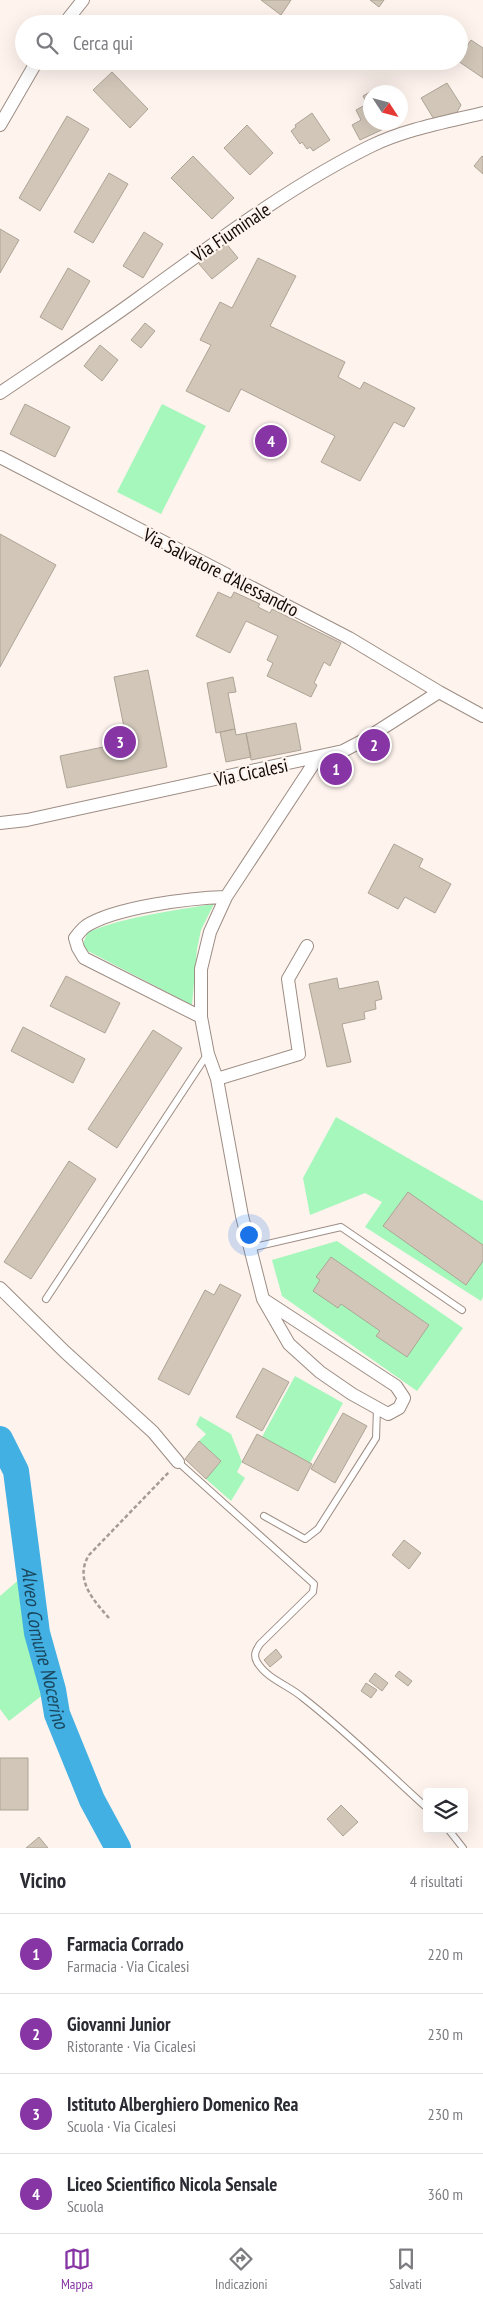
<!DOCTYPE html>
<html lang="it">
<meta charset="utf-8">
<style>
body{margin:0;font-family:"PT Sans Narrow",sans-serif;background:#f7f7f7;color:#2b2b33}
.controls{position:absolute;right:15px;bottom:15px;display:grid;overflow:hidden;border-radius:5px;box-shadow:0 5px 20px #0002}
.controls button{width:45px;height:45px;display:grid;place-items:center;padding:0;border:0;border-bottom:1px solid #e1e1e2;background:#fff;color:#2b2b33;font:25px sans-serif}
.compass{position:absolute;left:363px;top:85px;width:45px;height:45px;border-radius:50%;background:#fff;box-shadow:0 5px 20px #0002;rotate:126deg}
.you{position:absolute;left:248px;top:1234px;width:18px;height:18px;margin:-12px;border:4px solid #fff;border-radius:50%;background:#1a73e8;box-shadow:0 0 0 8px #1a73e833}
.badge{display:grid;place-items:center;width:32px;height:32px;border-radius:50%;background:#8735a4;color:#fff;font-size:16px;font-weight:700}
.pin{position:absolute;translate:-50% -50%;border:2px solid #fff;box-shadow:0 1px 5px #0006}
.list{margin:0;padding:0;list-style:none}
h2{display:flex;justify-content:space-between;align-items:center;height:65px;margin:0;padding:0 20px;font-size:21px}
h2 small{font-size:16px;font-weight:400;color:#7c7c81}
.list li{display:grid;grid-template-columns:32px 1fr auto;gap:15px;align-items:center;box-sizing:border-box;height:80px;padding:0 20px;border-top:1px solid #e1e1e2}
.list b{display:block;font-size:19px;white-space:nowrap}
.list p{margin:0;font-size:16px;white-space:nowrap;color:#7c7c81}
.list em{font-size:16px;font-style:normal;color:#7c7c81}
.icon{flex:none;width:28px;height:28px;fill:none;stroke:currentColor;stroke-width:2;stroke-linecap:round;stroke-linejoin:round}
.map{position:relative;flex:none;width:483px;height:1848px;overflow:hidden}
.search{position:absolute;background:#fff;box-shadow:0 5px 20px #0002;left:15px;right:15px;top:15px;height:55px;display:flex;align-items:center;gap:12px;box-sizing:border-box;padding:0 18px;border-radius:28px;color:#7c7c81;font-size:19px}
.sheet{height:385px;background:#fff}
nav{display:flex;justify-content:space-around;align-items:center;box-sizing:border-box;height:70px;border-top:1px solid #e1e1e2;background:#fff;font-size:14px;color:#7c7c81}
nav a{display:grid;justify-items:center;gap:2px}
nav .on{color:#8735a4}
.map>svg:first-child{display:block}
.green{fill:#a5f7bc}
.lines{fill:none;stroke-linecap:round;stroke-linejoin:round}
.river{stroke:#42b0e3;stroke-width:26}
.building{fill:#d1c6b8;stroke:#aea496}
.lane-casing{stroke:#9d8d84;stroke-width:8}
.street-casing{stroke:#9d8d84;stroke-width:14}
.path{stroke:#a59c97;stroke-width:2.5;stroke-dasharray:4 2.5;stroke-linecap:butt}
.lane{stroke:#fff;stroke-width:6}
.street{stroke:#fff;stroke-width:12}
.labels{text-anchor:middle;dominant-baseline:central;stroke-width:4.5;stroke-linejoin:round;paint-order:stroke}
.street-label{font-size:19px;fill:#100a07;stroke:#fef3ed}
.water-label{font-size:20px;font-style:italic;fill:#1a475d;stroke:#fef3ed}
</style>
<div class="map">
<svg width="483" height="1848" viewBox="0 0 483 1848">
<rect width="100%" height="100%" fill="#fef3ed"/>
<!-- green -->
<path class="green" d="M162,404L206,426L161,514L117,492Z
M214,904L201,930L197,949L192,1005L84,949V941L88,932C128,916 171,911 214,904Z
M336,1117L483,1201V1297L481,1301L365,1227L382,1202L365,1193L310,1215L303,1178Z
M337,1241L463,1328L417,1391L282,1296L272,1260Z
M295,1376L343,1403L310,1463L262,1437Z
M200,1416L231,1434L242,1462L237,1472L245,1478L231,1501L206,1479L221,1461L199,1441L206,1434L196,1425Z
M22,1577L44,1694L9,1721L0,1709V1596Z"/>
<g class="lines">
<!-- river -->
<path class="river" id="s1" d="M0,1439L16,1471L37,1633L53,1690L57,1714L92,1800L118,1848"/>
</g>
<!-- building -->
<path class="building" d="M261,0H291L281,15Z
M370,0H384L379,7Z
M471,40L483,48V78L458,61L459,56Z
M112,72L148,109L130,128L93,90Z
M447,83L461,105L456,114L435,121L421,98Z
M380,86L383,92H370V122H389L390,126L360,140L352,125L361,120L356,110L367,104L363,96Z
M312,113L330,140L313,151L310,147L307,149L302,142L300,144L291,131L296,127L295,125Z
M67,116L89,129L40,211L19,198Z
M247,125L273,153L250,175L224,148Z
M193,156L234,198L212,219L171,178Z
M482,156L483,157V174L474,166Z
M109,173L128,184L93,243L74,232Z
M0,229L19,240L0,273Z
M144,232L163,244L143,278L123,266Z
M225,242L238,258L212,279L199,264Z
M258,258L296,276L270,326L345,362L338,377L360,389L364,382L415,408L404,427L394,422L360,481L321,462L335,436L241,389L229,412L186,391L211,345L200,340L220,302L232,308Z
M68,268L90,281L62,330L40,317Z
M145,323L155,331L141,348L131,340Z
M100,345L118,360L102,381L84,366Z
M25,404L70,427L55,457L10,434Z
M0,534L56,565L0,667Z
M218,592L231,598L234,592L260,604L258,607L270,613L272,609L341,643L330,666L324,662L314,683L317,685L311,697L267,676L273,663L267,660L278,636L246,621L230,653L196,636Z
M148,670L167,767L67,788L60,756L127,742L114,677Z
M233,677L236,692L228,693L235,729L216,733L207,683Z
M296,723L301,750L251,760L246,733Z
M235,729L236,735L246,733L251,757L226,762L220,732Z
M394,844L423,859L419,867L451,884L435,913L405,897L398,909L368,893Z
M66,976L120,1003L105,1033L50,1006Z
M337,978L339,989L378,981L382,999L375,1001L376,1009L364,1012L365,1019L342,1024L351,1062L327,1067L309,984Z
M23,1027L85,1059L73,1083L11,1051Z
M153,1030L182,1048L117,1148L88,1129Z
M69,1161L96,1179L31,1279L4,1262Z
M408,1192L483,1245V1261L466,1285L383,1226Z
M331,1257L429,1325L407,1357L376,1336L380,1331L341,1304L338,1308L313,1291L320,1280L316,1277Z
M220,1284L241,1295L189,1395L158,1379L205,1290L214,1295Z
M263,1368L289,1382L262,1431L236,1417Z
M343,1413L367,1426L335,1483L311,1469Z
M257,1434L312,1464L298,1491L242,1462Z
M199,1441L221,1461L206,1479L185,1459Z
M404,1540L421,1553L409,1569L392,1555Z
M276,1649L282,1657L270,1667L264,1660Z
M399,1671L412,1681L408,1686L395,1676Z
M375,1673L388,1683L382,1691L369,1681Z
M366,1683L377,1690L371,1698L361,1691Z
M0,1758H28V1810H0Z
M341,1805L358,1822L343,1836L327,1819Z
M39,1837L48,1848H26Z"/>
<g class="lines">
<!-- lane casing -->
<g class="lane-casing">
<path id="lane" d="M250,1248L341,1227L462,1310
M46,1299L207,1055
M178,1462L314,1584L313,1592L260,1644C256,1650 253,1655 257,1662C267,1679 288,1685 302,1697C346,1731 386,1771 427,1808
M264,1516L305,1539L318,1529L376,1438L377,1408
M448,1829L463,1848"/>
</g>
<!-- street casing -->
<g class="street-casing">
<path id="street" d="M64,24L83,0
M0,125L37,61
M0,393C47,361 95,330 140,297C215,243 288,187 371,146C406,129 446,122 483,113
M0,457L349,638L439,692
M0,823L27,820L343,751L364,740L439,692L483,716
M201,1017L84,958L78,948L75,938C78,934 82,929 86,926C116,907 190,898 226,897
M217,1079L299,1054L288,979L307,946
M0,1288L65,1352L153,1432L178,1462
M263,1299L396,1386L404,1398L399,1408L388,1414L352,1394L320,1372L289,1344L263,1299L242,1216L217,1079L208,1054L201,1017V969L210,932L226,897L318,757"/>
</g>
<!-- path -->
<path class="path" d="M109,1618C93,1600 74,1579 89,1555L169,1472"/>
<!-- lane -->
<use href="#lane" class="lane"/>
<!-- street -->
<use href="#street" class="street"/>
</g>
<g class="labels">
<!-- street labels -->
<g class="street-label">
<text transform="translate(231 232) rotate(-34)">Via Fiuminale</text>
<text transform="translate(221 572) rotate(27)">Via Salvatore d'Alessandro</text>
<text transform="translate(251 772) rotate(-12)">Via Cicalesi</text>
</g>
<!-- water labels -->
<g class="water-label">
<text stroke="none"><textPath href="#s1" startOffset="215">Alveo Comune Nocerino</textPath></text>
</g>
</g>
</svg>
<div class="controls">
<button><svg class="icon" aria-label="layers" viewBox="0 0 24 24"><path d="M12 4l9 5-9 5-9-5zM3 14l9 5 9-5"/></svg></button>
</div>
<svg class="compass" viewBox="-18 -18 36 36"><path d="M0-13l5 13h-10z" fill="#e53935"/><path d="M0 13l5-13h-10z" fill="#7c7c81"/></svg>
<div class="you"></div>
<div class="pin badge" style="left:336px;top:769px">1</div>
<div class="pin badge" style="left:374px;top:745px">2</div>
<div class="pin badge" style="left:120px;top:742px">3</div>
<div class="pin badge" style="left:271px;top:441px">4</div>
<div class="search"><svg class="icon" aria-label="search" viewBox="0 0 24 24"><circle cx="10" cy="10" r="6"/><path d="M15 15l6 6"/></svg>Cerca qui</div>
</div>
<section class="sheet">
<h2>Vicino<small>4 risultati</small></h2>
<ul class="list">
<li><span class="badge">1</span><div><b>Farmacia Corrado</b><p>Farmacia · Via Cicalesi</p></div><em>220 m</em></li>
<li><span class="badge">2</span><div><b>Giovanni Junior</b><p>Ristorante · Via Cicalesi</p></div><em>230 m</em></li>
<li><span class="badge">3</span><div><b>Istituto Alberghiero Domenico Rea</b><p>Scuola · Via Cicalesi</p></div><em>230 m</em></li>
<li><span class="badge">4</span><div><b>Liceo Scientifico Nicola Sensale</b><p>Scuola</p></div><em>360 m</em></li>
</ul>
</section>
<nav>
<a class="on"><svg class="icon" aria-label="map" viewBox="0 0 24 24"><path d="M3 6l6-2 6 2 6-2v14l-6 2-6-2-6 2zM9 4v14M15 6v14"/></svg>Mappa</a>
<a><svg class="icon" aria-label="directions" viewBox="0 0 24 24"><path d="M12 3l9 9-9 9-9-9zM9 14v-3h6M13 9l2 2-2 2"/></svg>Indicazioni</a>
<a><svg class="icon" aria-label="saved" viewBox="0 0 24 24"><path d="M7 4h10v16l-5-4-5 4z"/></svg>Salvati</a>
</nav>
